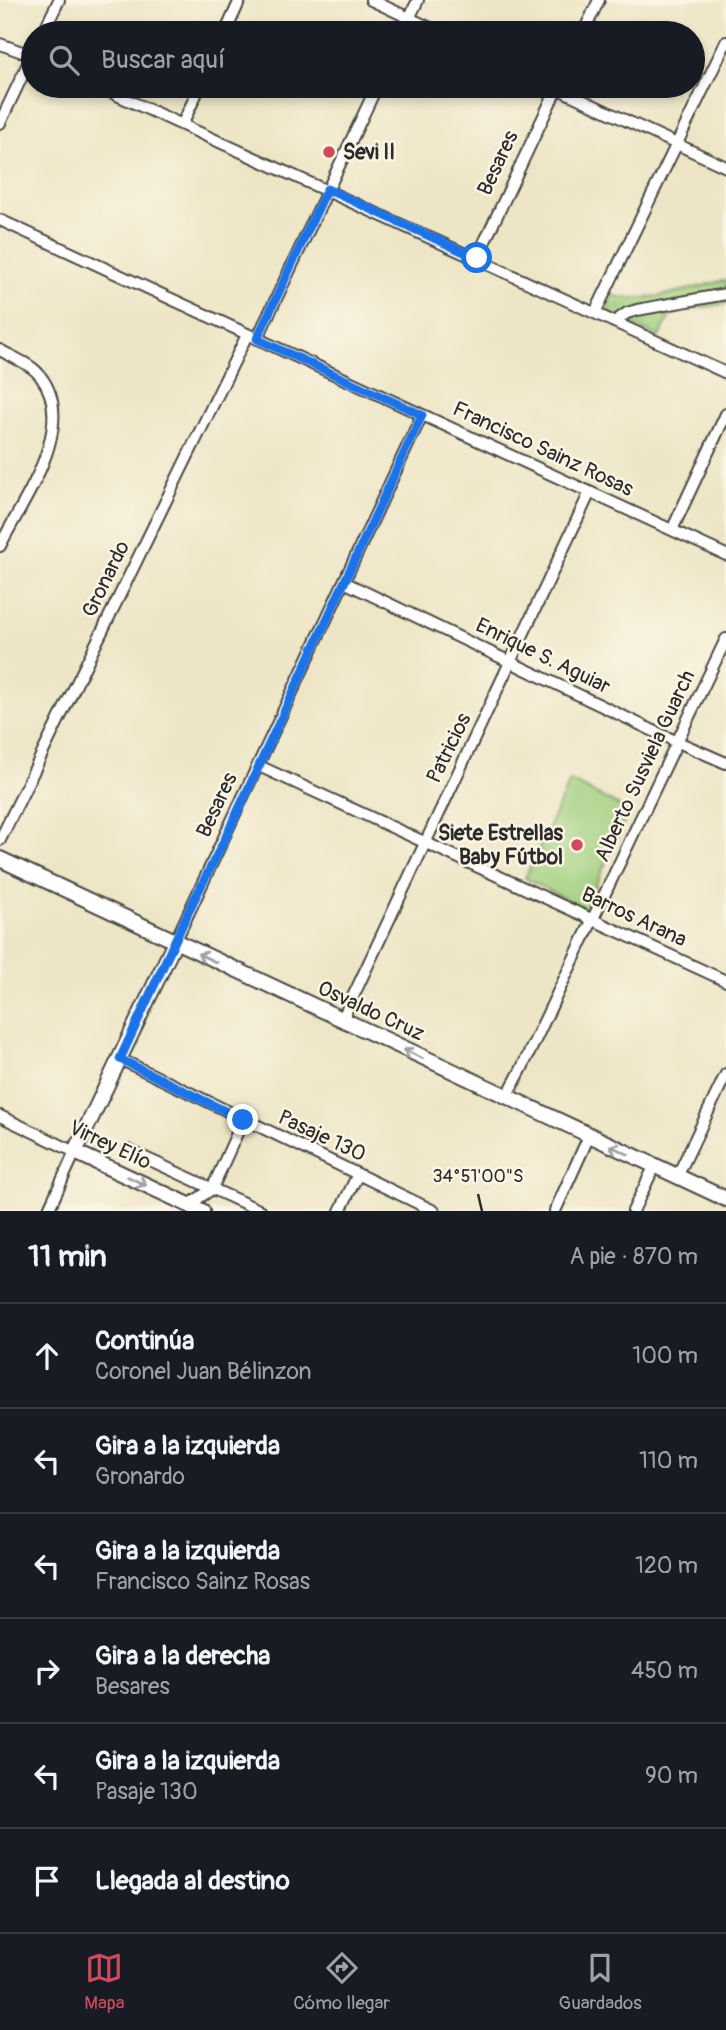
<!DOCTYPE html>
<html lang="es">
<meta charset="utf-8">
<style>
body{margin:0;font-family:Pangolin,sans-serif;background:#242831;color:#f1f3f6}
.stop{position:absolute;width:21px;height:21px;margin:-16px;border:5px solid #1a73e8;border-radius:50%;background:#fff}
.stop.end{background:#1a73e8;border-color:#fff;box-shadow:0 2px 7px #0008}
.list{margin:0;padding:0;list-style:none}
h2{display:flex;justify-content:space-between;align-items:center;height:91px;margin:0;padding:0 28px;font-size:30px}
h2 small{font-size:23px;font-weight:400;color:#9ea1a6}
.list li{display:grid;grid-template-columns:46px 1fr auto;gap:21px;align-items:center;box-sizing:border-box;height:105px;padding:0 28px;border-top:2px solid #363941}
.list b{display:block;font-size:26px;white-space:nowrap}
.list p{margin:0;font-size:23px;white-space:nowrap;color:#9ea1a6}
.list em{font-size:23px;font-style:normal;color:#9ea1a6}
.icon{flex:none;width:38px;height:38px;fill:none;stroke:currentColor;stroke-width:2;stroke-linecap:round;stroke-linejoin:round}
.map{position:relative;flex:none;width:726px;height:1211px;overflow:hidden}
.search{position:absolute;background:#171b24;box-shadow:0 4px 10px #0003;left:21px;right:21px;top:21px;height:77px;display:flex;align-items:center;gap:18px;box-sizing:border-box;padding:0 24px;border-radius:38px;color:#9ea1a6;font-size:26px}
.sheet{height:721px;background:#171b24}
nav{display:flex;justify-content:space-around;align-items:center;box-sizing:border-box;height:98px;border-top:2px solid #363941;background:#171b24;font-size:19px;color:#9ea1a6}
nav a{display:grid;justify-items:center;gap:4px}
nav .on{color:#d1495b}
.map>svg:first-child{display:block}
.grass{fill:url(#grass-tufts);stroke:#657d54;stroke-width:2}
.park{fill:#9fcf7d;stroke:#657d54;stroke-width:2}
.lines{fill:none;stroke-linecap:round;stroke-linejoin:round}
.minor-casing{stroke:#484742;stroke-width:14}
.tertiary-casing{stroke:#484742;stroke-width:18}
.minor{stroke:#fff;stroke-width:10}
.tertiary{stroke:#fff;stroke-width:14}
.oneway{stroke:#a0a0a0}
.route{stroke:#1a73e8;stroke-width:9}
.ticks{fill:none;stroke:#2b2b2b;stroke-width:2.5}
.poi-dot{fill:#d1495b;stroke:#fcf5e5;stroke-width:2.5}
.labels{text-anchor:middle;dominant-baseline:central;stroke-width:5;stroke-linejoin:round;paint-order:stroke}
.poi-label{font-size:21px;font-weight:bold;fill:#2b2b2b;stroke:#fcf5e5;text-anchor:start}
.street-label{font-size:21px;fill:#2b2b2b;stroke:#fcf5e5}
.ticks-label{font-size:18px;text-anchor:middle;fill:#2b2b2b;stroke:#fcf5e5;stroke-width:5;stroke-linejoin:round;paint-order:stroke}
</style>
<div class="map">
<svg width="726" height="1211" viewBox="0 0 726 1211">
<defs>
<pattern id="grass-tufts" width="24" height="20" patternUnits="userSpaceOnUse" patternTransform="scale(1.75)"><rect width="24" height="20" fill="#9fcf7d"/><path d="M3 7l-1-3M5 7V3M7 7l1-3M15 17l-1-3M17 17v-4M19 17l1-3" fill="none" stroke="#89b26c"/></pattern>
</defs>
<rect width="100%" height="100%" fill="#fcf5e5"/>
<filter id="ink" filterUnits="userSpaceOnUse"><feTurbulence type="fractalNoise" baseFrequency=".0143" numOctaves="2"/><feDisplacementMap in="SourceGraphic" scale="14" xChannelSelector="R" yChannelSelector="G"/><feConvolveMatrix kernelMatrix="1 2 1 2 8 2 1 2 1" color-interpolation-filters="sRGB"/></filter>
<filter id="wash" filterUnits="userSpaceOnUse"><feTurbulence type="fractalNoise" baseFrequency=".00686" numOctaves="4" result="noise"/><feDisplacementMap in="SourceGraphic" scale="28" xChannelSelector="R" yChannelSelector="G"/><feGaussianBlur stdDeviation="1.57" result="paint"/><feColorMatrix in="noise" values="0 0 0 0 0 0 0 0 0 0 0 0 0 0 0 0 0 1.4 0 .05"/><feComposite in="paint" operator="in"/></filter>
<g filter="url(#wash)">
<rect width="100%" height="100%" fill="#ede5c5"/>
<!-- grass -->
<path class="grass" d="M726,280V304L672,312L659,337L610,315L608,309L611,295C647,305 690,288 726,280Z"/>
<!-- park -->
<path class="park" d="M570,781L629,811L585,909L525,878Z"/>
</g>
<g filter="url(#ink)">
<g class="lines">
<!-- minor casing -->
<g class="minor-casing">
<path id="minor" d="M371,0L441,33
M43,33L59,0
M225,33L240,0
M402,33L418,0
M583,33L599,0
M0,44L33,56
M97,86L726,373
M552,86L726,167
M0,123L33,53
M182,125L200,86
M0,220L726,555
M477,258L558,86
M595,313L726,42
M614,322L627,313L637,310L726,294
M257,339L377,86
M0,350C13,358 32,364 41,377C78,426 23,500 0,546
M672,530L726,414
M344,582L662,735L726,763
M259,766L726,981
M0,840L247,335
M175,942L422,415
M342,1020L590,492
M120,1059L434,1211
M506,1098L521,1070L726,639
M0,1116L75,1152L48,1211
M128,1150L261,1211
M677,1177L726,1074
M189,1205L212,1189L243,1120
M340,1211L358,1174
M555,1211L589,1136
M633,1211L654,1167"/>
</g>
<!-- tertiary casing -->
<g class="tertiary-casing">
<path id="tertiary" d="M0,859L726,1199
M175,942L75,1152L202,1211"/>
</g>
<!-- minor -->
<use href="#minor" class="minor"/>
<!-- tertiary -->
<use href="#tertiary" class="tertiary"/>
</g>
<!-- one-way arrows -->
<defs><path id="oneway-shaft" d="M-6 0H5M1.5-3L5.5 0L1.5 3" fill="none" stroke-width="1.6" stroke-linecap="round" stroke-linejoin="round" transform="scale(1.75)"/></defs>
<g class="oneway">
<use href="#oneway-shaft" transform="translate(207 958) rotate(-155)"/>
<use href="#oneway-shaft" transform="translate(413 1054) rotate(-155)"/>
<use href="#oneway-shaft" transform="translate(619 1150) rotate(-155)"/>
<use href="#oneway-shaft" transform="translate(137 1181) rotate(25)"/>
</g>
</g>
<g class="lines" filter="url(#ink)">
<!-- route -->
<path class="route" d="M243,1120L120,1059L193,902L225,839L422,415L257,339L327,189L477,258"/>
</g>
<!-- ticks -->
<path class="ticks" d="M478,1194L482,1211"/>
<!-- markers -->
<g class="poi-dot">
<circle cx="329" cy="152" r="7"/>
<circle cx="577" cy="845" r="7"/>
</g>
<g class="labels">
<!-- poi labels -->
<g class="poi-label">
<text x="343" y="152">Sevi II</text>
<text x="563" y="833" text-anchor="end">Siete Estrellas<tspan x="563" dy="24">Baby Fútbol</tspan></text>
</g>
<!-- street labels -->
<g class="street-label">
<text transform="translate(498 163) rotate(-65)">Besares</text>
<text transform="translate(543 449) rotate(25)">Francisco Sainz Rosas</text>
<text transform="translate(106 579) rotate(-64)">Gronardo</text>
<text transform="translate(543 656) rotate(26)">Enrique S. Aguiar</text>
<text transform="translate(449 748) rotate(-64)">Patricios</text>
<text transform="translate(645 766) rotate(-65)">Alberto Susviela Guarch</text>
<text transform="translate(217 805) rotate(-65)">Besares</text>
<text transform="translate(634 917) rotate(25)">Barros Arana</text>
<text transform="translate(371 1011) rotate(25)">Osvaldo Cruz</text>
<text transform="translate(322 1136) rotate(25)">Pasaje 130</text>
<text transform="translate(110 1145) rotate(25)">Virrey Elío</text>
</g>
</g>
<g class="ticks-label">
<text x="478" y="1182">34°51'00"S</text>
</g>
</svg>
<div class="stop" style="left:477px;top:258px"></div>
<div class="stop end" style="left:243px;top:1120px"></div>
<div class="search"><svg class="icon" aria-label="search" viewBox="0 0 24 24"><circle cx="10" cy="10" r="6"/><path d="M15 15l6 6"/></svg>Buscar aquí</div>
</div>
<section class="sheet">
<h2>11 min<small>A pie · 870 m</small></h2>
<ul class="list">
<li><svg class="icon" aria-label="ahead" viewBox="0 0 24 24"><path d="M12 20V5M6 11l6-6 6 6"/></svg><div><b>Continúa</b><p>Coronel Juan Bélinzon</p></div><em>100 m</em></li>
<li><svg class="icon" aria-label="left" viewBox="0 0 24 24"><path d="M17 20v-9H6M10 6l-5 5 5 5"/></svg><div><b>Gira a la izquierda</b><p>Gronardo</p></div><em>110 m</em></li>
<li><svg class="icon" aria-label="left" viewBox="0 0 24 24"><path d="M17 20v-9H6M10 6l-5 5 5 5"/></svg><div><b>Gira a la izquierda</b><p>Francisco Sainz Rosas</p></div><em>120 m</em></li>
<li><svg class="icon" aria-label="right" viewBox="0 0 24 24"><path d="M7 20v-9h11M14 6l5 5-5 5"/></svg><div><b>Gira a la derecha</b><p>Besares</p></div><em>450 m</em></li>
<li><svg class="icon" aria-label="left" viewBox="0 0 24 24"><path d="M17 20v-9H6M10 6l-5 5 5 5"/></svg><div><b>Gira a la izquierda</b><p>Pasaje 130</p></div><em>90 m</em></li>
<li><svg class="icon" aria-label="arrive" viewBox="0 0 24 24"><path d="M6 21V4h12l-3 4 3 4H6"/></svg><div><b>Llegada al destino</b></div></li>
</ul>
</section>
<nav>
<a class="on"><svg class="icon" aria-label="map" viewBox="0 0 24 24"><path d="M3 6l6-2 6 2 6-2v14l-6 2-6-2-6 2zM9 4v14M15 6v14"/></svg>Mapa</a>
<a><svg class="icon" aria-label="directions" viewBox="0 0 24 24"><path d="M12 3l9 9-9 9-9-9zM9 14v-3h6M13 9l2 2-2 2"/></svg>Cómo llegar</a>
<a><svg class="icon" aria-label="saved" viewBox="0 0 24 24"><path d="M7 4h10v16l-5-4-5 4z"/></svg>Guardados</a>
</nav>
